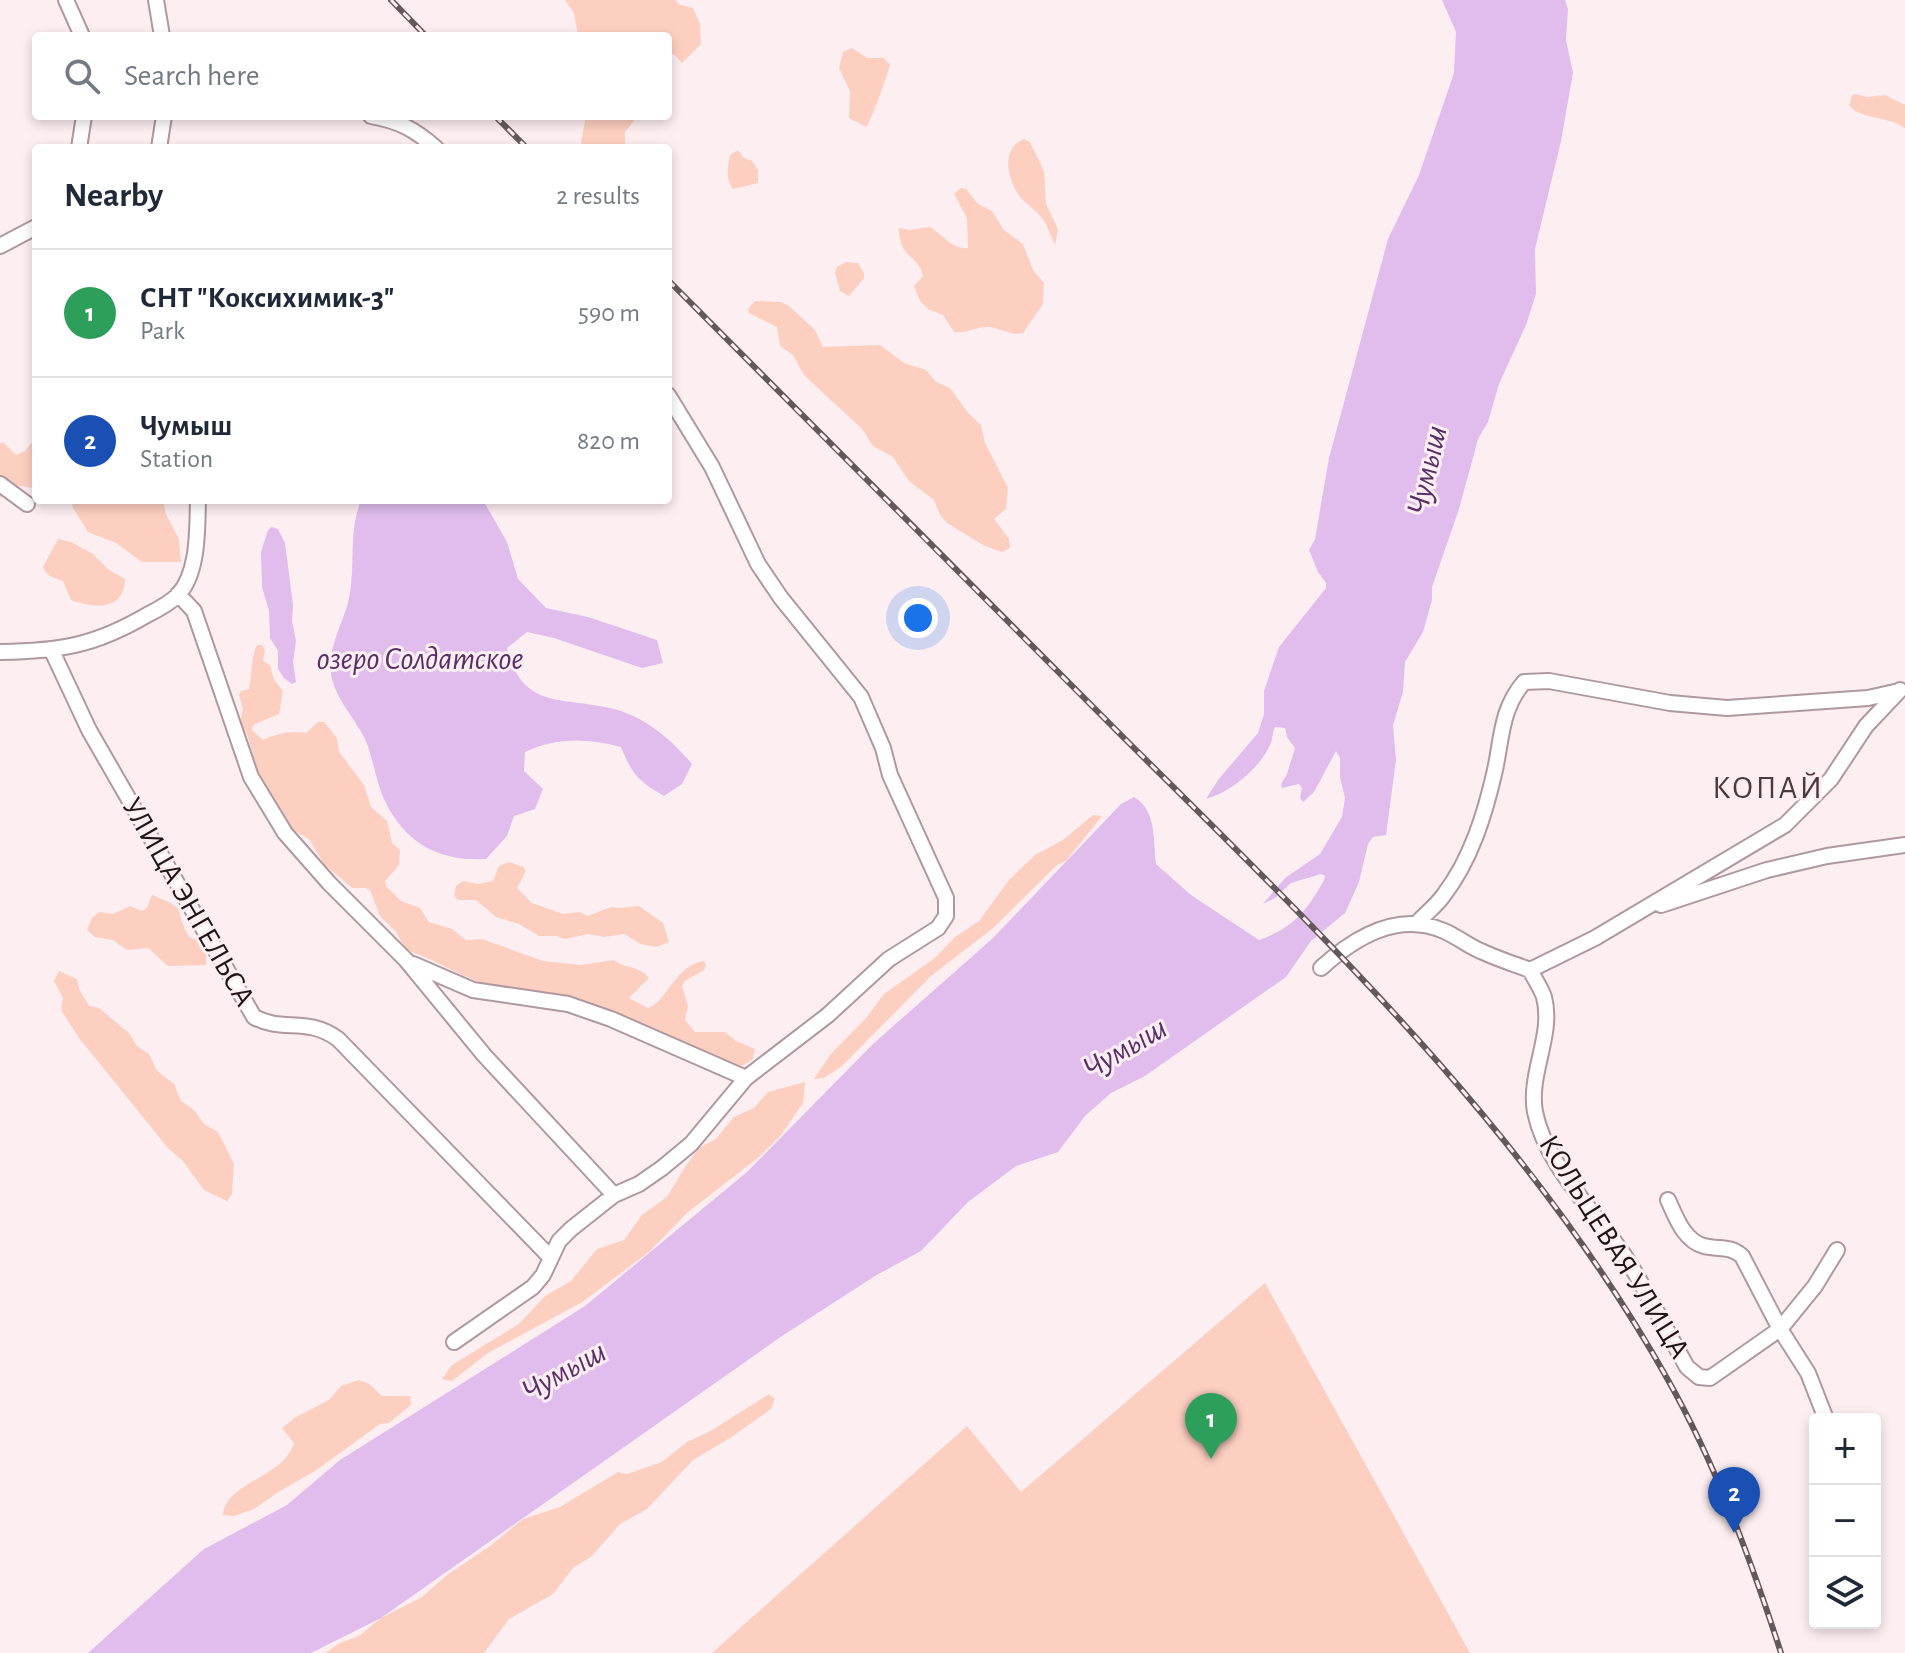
<!DOCTYPE html>
<meta charset="utf-8">
<style>
body{margin:0;font-family:"Alegreya Sans",sans-serif;background:#f2f2f3;color:#1f2937}
.controls{position:absolute;right:24px;bottom:24px;display:grid;overflow:hidden;border-radius:8px;box-shadow:0 4px 12px #0003}
.controls button{width:72px;height:72px;display:grid;place-items:center;padding:0;border:0;border-bottom:2px solid #e0e1e3;background:#fff;color:#1f2937;font:40px sans-serif}
.you{position:absolute;left:918px;top:618px;width:28px;height:28px;margin:-20px;border:6px solid #fff;border-radius:50%;background:#1a73e8;box-shadow:0 0 0 12px #1a73e833}
.badge{display:grid;place-items:center;width:52px;height:52px;border-radius:50%;background:#0070d8;color:#fff;font-size:26px;font-weight:700}
.pin{position:absolute;translate:-50% -66px;filter:drop-shadow(0 2px 4px #0008)}
.pin::after{content:'';position:absolute;top:42px;width:28px;height:24px;background:inherit;clip-path:polygon(0 0,100% 0,50% 100%)}
.list{margin:0;padding:0;list-style:none}
h2{display:flex;justify-content:space-between;align-items:center;height:104px;margin:0;padding:0 32px;font-size:34px}
h2 small{font-size:26px;font-weight:400;color:#747a83}
.list li{display:grid;grid-template-columns:52px 1fr auto;gap:24px;align-items:center;box-sizing:border-box;height:128px;padding:0 32px;border-top:2px solid #e0e1e3}
.list b{display:block;font-size:30px;white-space:nowrap}
.list p{margin:0;font-size:26px;white-space:nowrap;color:#747a83}
.list em{font-size:26px;font-style:normal;color:#747a83}
.icon{flex:none;width:44px;height:44px;fill:none;stroke:currentColor;stroke-width:2;stroke-linecap:round;stroke-linejoin:round}
.map{position:relative;flex:none;width:1905px;height:1653px;overflow:hidden}
.search{position:absolute;background:#fff;box-shadow:0 4px 12px #0003;left:32px;top:32px;width:640px;height:88px;display:flex;align-items:center;gap:20px;box-sizing:border-box;padding:0 28px;border-radius:8px;color:#747a83;font-size:30px}
.panel{position:absolute;background:#fff;box-shadow:0 4px 12px #0003;left:32px;top:144px;width:640px;height:360px;border-radius:8px}
.map>svg:first-child{display:block}
.green{fill:#fdcfc1}
.water{fill:#e0bded}
.lines{fill:none;stroke-linecap:round;stroke-linejoin:round}
.minor-casing{stroke:#af99a0;stroke-width:18}
.minor{stroke:#fff;stroke-width:14}
.rail-casing{stroke:#63595c;stroke-width:6}
.rail{stroke:#fdeef2;stroke-width:3;stroke-dasharray:9;stroke-linecap:butt}
.labels{text-anchor:middle;dominant-baseline:central;stroke-width:6;stroke-linejoin:round;paint-order:stroke}
.street-label{font-size:30px;fill:#1d1518;stroke:#fdeef2}
.water-label{font-size:32px;font-style:italic;fill:#592f69;stroke:#fdeef2}
.neighbourhood-label{font-size:32px;letter-spacing:2px;fill:#4c393f;stroke:#fdeef2}
</style>
<div class="map">
<svg width="1905" height="1653" viewBox="0 0 1905 1653">
<rect width="100%" height="100%" fill="#fdeef2"/>
<!-- green -->
<path class="green" d="M565,0H676L678,4L693,8L700,24L701,44L682,63L675,55L668,53V36H578L574,13Z
M852,48L867,58H884L890,65C887,76 871,122 866,127L849,118L850,91L839,68L843,52Z
M1856,94L1866,97L1885,95L1905,105V128C1887,115 1859,120 1849,105L1852,95Z
M586,116H638L625,132V148H587L581,143Z
M1024,139L1030,142L1044,171L1046,204L1058,229L1055,245C1051,236 1047,224 1041,217C1034,208 1024,203 1018,194C1007,177 1001,148 1024,139Z
M738,150L744,158L752,161L758,170V183L733,189C725,177 728,168 730,155Z
M961,188L966,189L978,204L992,211L1004,230L1023,244L1033,270L1044,283L1043,304L1023,333C1010,336 1001,328 989,327C976,326 967,334 954,332L943,315L928,309L920,301L914,286L923,276C919,255 898,258 899,228L909,230L930,227C943,235 953,250 968,248L967,218L954,194Z
M846,262L858,263L864,273V278L849,296L840,291L835,273L837,267Z
M755,301L781,302L789,306L815,330L823,347L880,345L904,363L926,370L936,382L950,388L968,413L981,425L985,443L1008,488L1006,509L994,519L1009,539L1010,548L1002,552L983,545L947,523L940,515L934,500L909,481L893,457L873,446L862,429L804,375L793,355L780,346L777,327L749,313L748,309Z
M36,437V486L33,488L14,485L0,498V444L3,442L16,455L25,451Z
M71,500H163L166,514L179,539L181,562H142L116,543L88,532L73,508Z
M58,539L71,542L93,554L109,570L125,579C124,612 93,608 71,600L63,581C54,578 46,576 43,567Z
M257,645H262L265,650L263,661L270,665L274,680L283,691L279,714L253,725L252,730L263,740C275,734 293,730 306,733L318,722H324L337,738L339,752L364,785L371,807L387,821L392,843L400,850L399,865L385,881L386,886L401,901L420,908L429,922L452,929L466,940L482,939L543,961L581,965L614,960C627,970 637,964 649,978L629,998L648,1008C666,1003 676,964 704,961L706,965L704,970L685,981L682,986L688,1006L685,1020L695,1032H725L736,1041L755,1049L753,1059L744,1065L729,1066L625,1023C593,989 533,998 491,986C463,978 435,959 406,950L396,932L380,916L370,890L366,888H352L324,864L309,839L293,830L284,815L273,804L260,781L247,734L240,722L243,709L239,695L241,691L249,689C252,675 251,656 257,645Z
M1093,815L1102,816L1066,861L1057,865L992,929L931,976L842,1066L824,1078L814,1079L830,1055L866,1018L884,994L935,958L955,937L979,921L1009,880L1035,855L1063,840Z
M509,862L523,867L526,871L517,888L532,903L563,914L579,912L588,916L611,907L620,908L639,906L663,923L669,942L656,947L641,944L624,934L604,937L588,934L565,939L556,936H539L519,924L496,917L476,900H458L454,896L456,886L463,881L478,884L493,881L499,866Z
M152,895C191,911 172,905 189,937C205,942 207,948 206,965L168,966L148,948L127,950L113,940L95,937L87,930L92,918L99,912L113,914L130,906L142,911L147,908Z
M59,971L77,979L79,989L89,1006L99,1008L129,1033L137,1046L149,1054L157,1071L174,1084L181,1101L194,1110L204,1124L218,1132L234,1164L232,1194L227,1201L204,1190L183,1161L168,1148L79,1038L61,1010L63,998L54,981Z
M805,1082L803,1103L781,1135L759,1157L688,1212L650,1251L584,1301L488,1353L452,1381L442,1379L452,1365L519,1324L545,1296L571,1281L597,1249L624,1240L642,1215L667,1197L685,1167L699,1148L716,1139L734,1117L754,1108L768,1092Z
M1265,1283L1470,1653H712L967,1426L1021,1492Z
M359,1380L368,1383L382,1396H410L411,1405L389,1423L380,1424L315,1471L280,1491L254,1509L234,1516L223,1515C225,1482 284,1478 294,1443L282,1428L296,1417L329,1400L341,1386Z
M769,1394L775,1399L771,1409L764,1414L730,1438L693,1460L647,1509L620,1524L592,1556L573,1568L553,1594L509,1619L484,1653H325L340,1643L359,1636L381,1618L422,1597L447,1575L490,1546L523,1519L560,1507L618,1472L627,1474L662,1462L687,1442L712,1430Z"/>
<!-- water -->
<path class="water" d="M1442,0H1565L1568,9L1566,40L1573,73L1561,141L1535,249L1536,294L1526,325L1499,384L1488,422L1478,439L1459,509L1432,587V600L1423,632L1405,662L1403,692L1393,725L1396,760L1386,835L1373,837L1368,844L1359,882L1345,913L1311,941L1286,977L1145,1076L1111,1093L1085,1116L1058,1152L1016,1166L968,1202L921,1251L875,1276L782,1336L381,1618L311,1653H88L204,1549L287,1505L340,1460L585,1306L747,1172L873,1044L993,938L1121,804L1134,797C1157,810 1153,841 1156,864L1191,895L1259,940C1293,928 1307,911 1324,880L1325,876L1321,874L1291,883L1275,898L1263,904L1285,878L1320,854L1342,817L1345,798L1340,777V758L1336,751L1314,792L1303,802L1300,798L1302,788L1299,784L1282,788L1281,784L1287,774L1295,748L1287,737L1285,728L1275,727C1272,733 1273,739 1270,745C1259,769 1231,792 1206,799L1218,780L1258,733L1264,714V691L1279,647L1326,588V583L1318,572L1309,550L1315,539L1329,458L1388,239L1419,175L1454,73L1456,32Z
M361,500H483L507,542L518,579L546,608L588,617L657,640L663,663L642,668L554,638L527,632L507,648C522,709 560,697 610,708C643,715 671,739 692,764L682,784L664,796C638,781 632,774 621,747C587,738 557,737 525,752L524,771L543,789L535,809L514,816L507,836L486,859C441,862 406,844 386,803C376,784 374,760 365,739C355,718 334,697 331,674C328,647 341,627 348,603C357,566 347,537 361,500Z
M272,527L278,529L285,543L293,605L292,621L296,641L293,662L296,682L292,684L284,678L278,669V651L270,638L269,611L262,587L261,552L268,530Z"/>
<g class="lines">
<!-- minor casing -->
<g class="minor-casing">
<path id="minor" d="M66,0L82,36
M156,0L162,36
M371,116C399,121 414,129 436,148
M79,148L84,116
M159,148L164,116
M0,246L36,227
M0,484L27,504
M178,594L194,611L251,777L285,833L329,883L406,960L484,1055L614,1195
M52,651L89,730L254,1017C283,1033 306,1016 338,1039L550,1257
M0,652C60,651 94,646 147,615C157,610 170,603 178,595C199,572 197,529 198,500
M1661,905L1767,870L1827,856L1905,845
M1417,923C1425,914 1436,906 1443,896C1471,860 1485,814 1495,770C1502,737 1501,709 1524,682L1549,681L1670,703L1727,708L1868,698L1899,691
M413,964L473,990L568,1004L611,1019L746,1078
M1321,968C1355,937 1398,911 1444,931C1458,937 1470,947 1483,952C1498,959 1514,964 1530,970C1534,978 1541,988 1544,997C1554,1035 1528,1074 1535,1112C1546,1167 1598,1214 1628,1261C1649,1295 1667,1332 1687,1367L1699,1377L1710,1378L1780,1329L1815,1286L1837,1250
M1530,970L1595,938L1785,825L1831,779L1866,726L1900,690
M1668,1200C1676,1217 1684,1241 1704,1246C1719,1250 1729,1245 1742,1256L1780,1329L1808,1373L1826,1419
M454,1342L533,1287L543,1275L559,1241L571,1229L614,1195L639,1184L662,1168L691,1144L746,1078L828,1015L889,959L938,928L946,916V898L890,775L883,748L861,697L781,598L758,564L712,467L668,395"/>
</g>
<!-- minor -->
<use href="#minor" class="minor"/>
<!-- rail casing -->
<g class="rail-casing">
<path id="rail" d="M391,0L426,36
M495,116L527,148
M668,280C820,433 972,586 1124,738C1323,936 1530,1133 1668,1380C1716,1465 1751,1560 1781,1653"/>
</g>
<!-- rail -->
<use href="#rail" class="rail"/>
</g>
<g class="labels">
<!-- street labels -->
<g class="street-label">
<text transform="translate(188 902) rotate(60)">УЛИЦА ЭНГЕЛЬСА</text>
<text transform="translate(1614 1247) rotate(58)">КОЛЬЦЕВАЯ УЛИЦА</text>
</g>
<!-- water labels -->
<g class="water-label">
<text transform="translate(1427 470) rotate(-77)">Чумыш</text>
<text x="420" y="659">озеро Солдатское</text>
<text transform="translate(1125 1048) rotate(-30)">Чумыш</text>
<text transform="translate(564 1371) rotate(-29)">Чумыш</text>
</g>
<!-- neighbourhood labels -->
<g class="neighbourhood-label">
<text x="1768" y="788">КОПАЙ</text>
</g>
</g>
</svg>
<div class="controls">
<button>+</button>
<button>−</button>
<button><svg class="icon" aria-label="layers" viewBox="0 0 24 24"><path d="M12 4l9 5-9 5-9-5zM3 14l9 5 9-5"/></svg></button>
</div>
<div class="you"></div>
<div class="pin badge" style="left:1211px;top:1459px;background:#2e9e5b">1</div>
<div class="pin badge" style="left:1734px;top:1533px;background:#1a4fb4">2</div>
<div class="search"><svg class="icon" aria-label="search" viewBox="0 0 24 24"><circle cx="10" cy="10" r="6"/><path d="M15 15l6 6"/></svg>Search here</div>
<section class="panel">
<h2>Nearby<small>2 results</small></h2>
<ul class="list">
<li><span class="badge" style="background:#2e9e5b">1</span><div><b>СНТ &quot;Коксихимик-3&quot;</b><p>Park</p></div><em>590 m</em></li>
<li><span class="badge" style="background:#1a4fb4">2</span><div><b>Чумыш</b><p>Station</p></div><em>820 m</em></li>
</ul>
</section>
</div>
